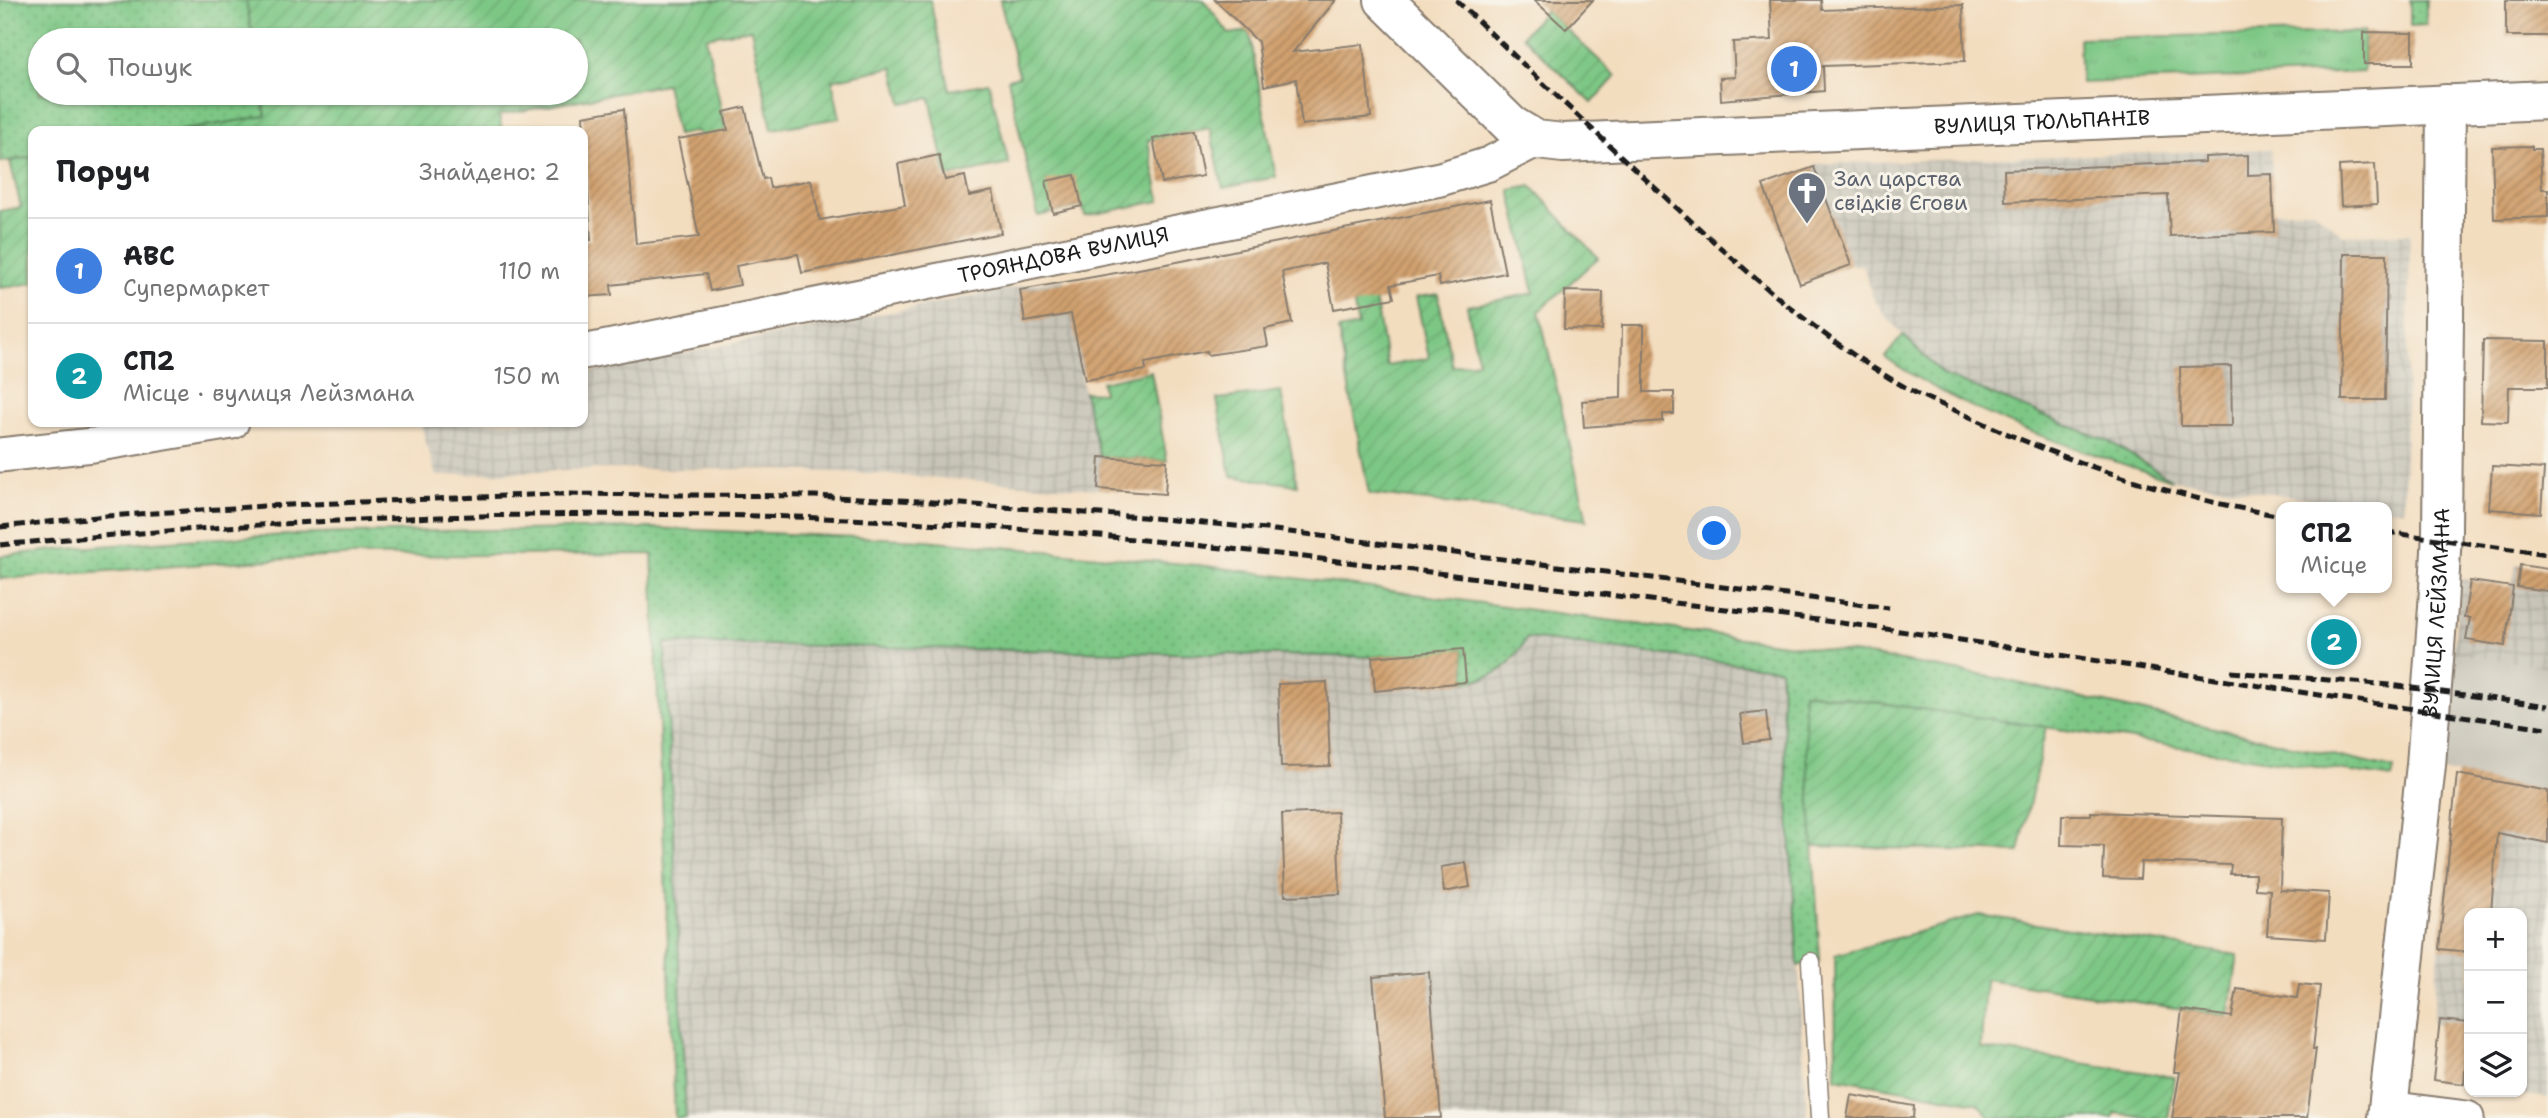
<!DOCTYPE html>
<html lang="uk">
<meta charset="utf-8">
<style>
body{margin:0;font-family:"Shantell Sans",sans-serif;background:#f6f6f6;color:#202124}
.controls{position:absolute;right:21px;bottom:21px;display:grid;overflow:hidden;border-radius:14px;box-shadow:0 2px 5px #0004}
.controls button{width:63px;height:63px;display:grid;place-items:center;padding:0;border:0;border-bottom:2px solid #e0e0e0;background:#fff;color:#202124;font:35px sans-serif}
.you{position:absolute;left:1715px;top:534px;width:24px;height:24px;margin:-18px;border:5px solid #fff;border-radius:50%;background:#1a73e8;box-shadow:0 0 0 10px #1a73e833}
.badge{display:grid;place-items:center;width:46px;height:46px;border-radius:50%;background:#c8321e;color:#fff;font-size:23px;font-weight:700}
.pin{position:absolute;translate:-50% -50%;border:4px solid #fff;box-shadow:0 2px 7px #0006}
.popup{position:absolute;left:2276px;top:502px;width:116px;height:91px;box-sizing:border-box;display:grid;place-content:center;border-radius:14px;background:#fff;filter:drop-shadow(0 2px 5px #0005);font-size:23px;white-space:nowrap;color:#757577}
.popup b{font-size:26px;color:#202124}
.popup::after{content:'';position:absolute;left:50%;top:100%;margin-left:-14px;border:14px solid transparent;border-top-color:#fff}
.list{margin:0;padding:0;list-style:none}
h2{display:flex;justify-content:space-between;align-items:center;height:91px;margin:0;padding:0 28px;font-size:30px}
h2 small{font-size:23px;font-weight:400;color:#757577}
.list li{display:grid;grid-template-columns:46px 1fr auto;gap:21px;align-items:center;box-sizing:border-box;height:105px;padding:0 28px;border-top:2px solid #e0e0e0}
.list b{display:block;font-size:26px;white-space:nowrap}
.list p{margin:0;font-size:23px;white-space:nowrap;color:#757577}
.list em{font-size:23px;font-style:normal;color:#757577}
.icon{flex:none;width:38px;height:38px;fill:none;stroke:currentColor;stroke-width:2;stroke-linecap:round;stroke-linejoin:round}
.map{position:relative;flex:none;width:2548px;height:1118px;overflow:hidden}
.search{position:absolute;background:#fff;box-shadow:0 2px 5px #0004;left:28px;top:28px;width:560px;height:77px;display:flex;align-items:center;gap:18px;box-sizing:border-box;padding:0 24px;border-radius:38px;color:#757577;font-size:26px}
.panel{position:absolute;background:#fff;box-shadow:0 2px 5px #0004;left:28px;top:126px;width:560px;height:301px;border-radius:14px}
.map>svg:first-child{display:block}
.industrial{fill:url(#industrial-grid)}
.railway{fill:#c8c4b8}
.grass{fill:url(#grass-dots);stroke:#4c7250;stroke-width:2}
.park{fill:url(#park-tufts);stroke:#4c7250;stroke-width:2}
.garden{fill:url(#garden-furrows);stroke:#4c7250;stroke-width:2}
.building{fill:url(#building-hatch)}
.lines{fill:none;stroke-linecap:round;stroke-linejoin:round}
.service-casing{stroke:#887c6e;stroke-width:21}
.minor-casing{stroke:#887c6e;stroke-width:37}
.tertiary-casing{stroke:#887c6e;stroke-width:42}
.service{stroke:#fff;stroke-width:18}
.minor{stroke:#fff;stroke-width:33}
.tertiary{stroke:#fff;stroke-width:38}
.rail{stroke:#1c1c1c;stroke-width:5;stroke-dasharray:10 5;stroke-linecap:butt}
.labels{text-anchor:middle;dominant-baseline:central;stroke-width:6;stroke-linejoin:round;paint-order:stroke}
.street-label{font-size:21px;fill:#1c1c1c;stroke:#f7f3e8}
.worship-label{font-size:21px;fill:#5b616d;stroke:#f7f3e8;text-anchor:start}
</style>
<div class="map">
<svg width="2548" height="1118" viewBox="0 0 2548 1118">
<defs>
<pattern id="industrial-grid" width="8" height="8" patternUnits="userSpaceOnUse" patternTransform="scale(1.75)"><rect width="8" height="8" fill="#c8c4b8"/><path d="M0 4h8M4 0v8" fill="none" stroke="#aba89e"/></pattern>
<pattern id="grass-dots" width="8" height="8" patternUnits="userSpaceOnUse" patternTransform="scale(1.75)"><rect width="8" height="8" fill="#7dc785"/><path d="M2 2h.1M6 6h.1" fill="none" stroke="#6baa72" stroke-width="1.8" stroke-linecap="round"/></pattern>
<pattern id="park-tufts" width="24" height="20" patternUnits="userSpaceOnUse" patternTransform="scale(1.75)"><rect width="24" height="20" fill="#7dc785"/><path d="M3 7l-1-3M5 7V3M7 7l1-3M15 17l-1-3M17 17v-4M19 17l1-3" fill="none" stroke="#6baa72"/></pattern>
<pattern id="garden-furrows" width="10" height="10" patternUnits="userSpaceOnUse" patternTransform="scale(1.75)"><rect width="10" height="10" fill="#7dc785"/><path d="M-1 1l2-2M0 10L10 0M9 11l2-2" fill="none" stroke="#6baa72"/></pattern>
<pattern id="building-hatch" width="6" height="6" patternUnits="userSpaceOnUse" patternTransform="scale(1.75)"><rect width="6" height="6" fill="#d1a16f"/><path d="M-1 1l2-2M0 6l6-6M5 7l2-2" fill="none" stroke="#a9825a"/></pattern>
</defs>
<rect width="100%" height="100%" fill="#f7f3e8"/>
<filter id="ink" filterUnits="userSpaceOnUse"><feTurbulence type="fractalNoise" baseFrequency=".0143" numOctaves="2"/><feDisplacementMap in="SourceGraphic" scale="14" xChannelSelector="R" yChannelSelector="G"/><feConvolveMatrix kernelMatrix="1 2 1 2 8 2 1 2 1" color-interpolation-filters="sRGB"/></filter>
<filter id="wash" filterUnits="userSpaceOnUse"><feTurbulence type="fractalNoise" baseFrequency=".00686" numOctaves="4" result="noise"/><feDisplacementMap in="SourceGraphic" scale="28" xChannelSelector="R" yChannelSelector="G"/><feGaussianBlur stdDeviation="1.57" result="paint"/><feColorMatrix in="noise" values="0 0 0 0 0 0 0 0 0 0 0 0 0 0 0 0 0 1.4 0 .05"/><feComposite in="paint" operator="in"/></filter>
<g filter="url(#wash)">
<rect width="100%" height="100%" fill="#f3ddbf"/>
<!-- industrial -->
<path class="industrial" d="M2271,149L2273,212L2313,210L2343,235L2410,234L2404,511L2172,480L2110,442L1944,376L1887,318L1872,296L1863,265H1851L1814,167L1815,164Z
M1064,278L1083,372L1081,373L1084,392L1100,457L1098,489L866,473L749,469H582L436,476L420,422H583V373Z
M2516,564L2548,569V667L2453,653L2461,579L2512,587Z
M1527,637L1781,669L1807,1118H686L665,643L1372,657L1463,649L1467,682L1512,663Z
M2457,774L2548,791V1098L2505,1092H2522V913H2469V1087L2463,1086V1084L2433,1080L2439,1024L2432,1023Z"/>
<!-- railway -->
<path class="railway" d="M2453,653L2548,667V791L2441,771Z"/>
<!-- grass -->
<path class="grass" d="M0,0H246L253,40H40V93H262L266,116L179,131H33V157L0,162Z
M2410,0H2426V25L2410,26Z
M1903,335L1943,375L2110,442L2172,480C2073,448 1970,417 1885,357Z
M651,528L926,540L1207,566L1874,656L1996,678L2394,769L2392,778L1804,692L1820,960L1798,966L1780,669L1527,638C1508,668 1502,675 1466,682L1463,650L1372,657L665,643L686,1118H675L652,554L343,556L216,563L0,579V556C216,531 434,531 651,528Z"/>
<!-- park -->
<path class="park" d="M2364,32L2363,72L2081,83L2079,38Z"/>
<!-- garden -->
<path class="garden" d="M246,0H930L950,90L989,83L1009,164L947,177L930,98L902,103L893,67L832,80L840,118L772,129L751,29L706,37L727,137L701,142L698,131L677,135L666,84L499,115L502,131H179L266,116L262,93H576V40H253Z
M1000,0H1204L1229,34L1249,31L1276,177L1223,188L1210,128L1148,140L1160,201L1085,216L1082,206L1038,216L1008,79L1019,76Z
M1546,10L1616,76L1592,103L1522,36Z
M33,157V283L0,288V211L21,207L10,161Z
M1531,186L1598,258L1539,311L1587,520L1369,494L1338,330L1358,326L1351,291L1373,287L1387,366L1429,358L1416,297L1438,294L1452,366L1478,362L1467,306L1534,293L1510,190Z
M1151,371L1167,461L1100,457L1084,392L1103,393L1101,382Z
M1281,391L1297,485L1231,476L1217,399Z
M1803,692L2046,727L2019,852L1813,846Z
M1979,915L2238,955L2229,1016L1985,979L1981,1048L2175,1077L2168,1118H2146L2115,1113L2114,1118H1991L1977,1103L1836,1078L1835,955Z"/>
<g id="blocks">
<!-- building -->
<path class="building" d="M1215,0H1336L1293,52L1363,44L1371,117L1302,125L1296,79L1264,86L1258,42Z
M1534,0H1593L1566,29Z
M1770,0H1821L1822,10L1963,5L1965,61L1823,66L1824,91L1721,100L1720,78L1735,77L1733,42L1772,40Z
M2506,0H2548V36H2506Z
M2364,32L2413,33V64H2364Z
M745,107L763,179L768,178L770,188L811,180L820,220L905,205L898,164L939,155L945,180L965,176L969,196L993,191L1001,233L802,273L798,254L736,266L740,285L710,291L706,274L611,285L612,295L583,297V241L591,240L583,116L624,109L636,244L699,237L678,139L728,130L724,112Z
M1194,131L1203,176L1162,183L1153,139Z
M2532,146V149H2540L2542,189H2548V217L2494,219L2492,147Z
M2248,155V175L2272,174L2274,232L2170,236L2168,195L2005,202L2004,170L2205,162V157Z
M2375,164L2377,204L2341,206L2339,166Z
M1814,167L1851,265L1800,284L1763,185Z
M1075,175L1082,206L1053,213L1046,181Z
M1490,200L1505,273L1440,286L1438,276L1391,285L1394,298L1334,309L1325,263L1282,272L1292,323L1265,329L1268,346L1208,355L1207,351L1145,363L1146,370L1085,380L1071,314L1025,322L1020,290L1172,263Z
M2344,254H2387L2385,400H2342Z
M1565,291L1603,292L1602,330L1564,329Z
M1622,325H1644V392H1674V414H1663V421L1584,427L1582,401L1621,398Z
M2483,340L2548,341V387H2509L2508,422L2481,421Z
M2231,366L2232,426H2181L2180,367Z
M1100,457L1167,461L1165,494L1098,489Z
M2492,466L2544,469L2541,513L2489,509Z
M2520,565L2548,569V591L2517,587Z
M2470,581L2513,587L2505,646L2466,640L2470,618H2464Z
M1463,649L1466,682L1375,691L1372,657Z
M1327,682L1330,766L1281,767L1278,684Z
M1766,711L1769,740L1744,743L1740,714Z
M2457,774L2548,791V843L2497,833L2491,913H2469V952L2439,949Z
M1337,812L1340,894L1285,896L1282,814Z
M2091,812L2282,818L2280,890L2329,893L2326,939L2267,935L2270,890L2255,889V874H2230L2231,865L2141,862L2140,879L2103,878L2104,846L2061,845L2062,815H2091Z
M1466,863L1470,887L1444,892L1441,867Z
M1429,972L1441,1118H1385L1373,977Z
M2299,984L2320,986L2313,1049H2316L2307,1118H2172L2180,1072H2174L2182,1010L2232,1017L2237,989L2297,998Z
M2440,1020L2469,1023L2464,1084L2433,1080Z
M1851,1095L1914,1106L1913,1118H1847Z"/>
</g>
</g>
<g filter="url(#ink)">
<use href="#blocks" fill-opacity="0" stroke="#887c6e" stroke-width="2"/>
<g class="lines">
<!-- service casing -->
<g class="service-casing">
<path id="service" d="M1811,962L1820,1118"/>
</g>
<!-- minor casing -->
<g class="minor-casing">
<g id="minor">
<path id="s1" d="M583,352L1440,179L1489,164L1536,140"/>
<path d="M0,455L93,445L232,422"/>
<path d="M2388,1108L2467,1118"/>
</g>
</g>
<!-- tertiary casing -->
<g class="tertiary-casing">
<g id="tertiary">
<path id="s2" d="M1384,0L1511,125L1536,140L1563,143L2548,100"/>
<path id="s3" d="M2387,1118L2426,765L2438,607L2442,532L2446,104"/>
</g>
</g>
<!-- service -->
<use href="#service" class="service"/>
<!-- minor -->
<use href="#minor" class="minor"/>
<!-- tertiary -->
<use href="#tertiary" class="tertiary"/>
<!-- rail -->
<path class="rail" d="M1456,0C1530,71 1604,141 1679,210C1749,274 1821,339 1903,386C1924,398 1948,407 1970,417C2069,463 2174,498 2282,516
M0,527L106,516L265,506L554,494L815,496L919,501L1142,517L1266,529L1889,608
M2386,532L2548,554
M0,545C307,516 618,505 926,523C1132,535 1336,560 1541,586C1656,602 1771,613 1886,629C2107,661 2327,698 2548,728
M2231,672L2390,685L2548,706"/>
</g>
</g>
<!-- icons -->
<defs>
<g id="church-pin" transform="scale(2.0125)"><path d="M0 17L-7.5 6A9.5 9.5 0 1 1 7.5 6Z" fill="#6b7280" stroke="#f7f3e8"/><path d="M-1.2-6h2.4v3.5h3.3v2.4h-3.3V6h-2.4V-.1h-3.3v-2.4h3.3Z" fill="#fff"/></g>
</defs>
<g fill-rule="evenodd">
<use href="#church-pin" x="1807" y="191"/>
</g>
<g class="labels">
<!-- street labels -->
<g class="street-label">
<text stroke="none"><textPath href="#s2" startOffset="714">ВУЛИЦЯ ТЮЛЬПАНІВ</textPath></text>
<text stroke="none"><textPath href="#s1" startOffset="490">ТРОЯНДОВА ВУЛИЦЯ</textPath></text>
<text stroke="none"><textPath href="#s3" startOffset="508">ВУЛИЦЯ ЛЕЙЗМАНА</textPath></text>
</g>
<!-- worship labels -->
<g class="worship-label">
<text x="1834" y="179">Зал царства<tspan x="1834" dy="24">свідків Єгови</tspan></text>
</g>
</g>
</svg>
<div class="controls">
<button>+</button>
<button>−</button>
<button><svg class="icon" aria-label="layers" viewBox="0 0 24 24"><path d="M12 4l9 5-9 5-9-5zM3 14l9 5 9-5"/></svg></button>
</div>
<div class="you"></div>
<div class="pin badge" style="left:1794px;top:69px;background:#3f7fe0">1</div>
<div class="pin badge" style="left:2334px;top:642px;background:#0f9aa8">2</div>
<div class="popup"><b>СП2</b>Місце</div>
<div class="search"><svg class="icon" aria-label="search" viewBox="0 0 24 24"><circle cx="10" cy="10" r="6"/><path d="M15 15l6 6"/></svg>Пошук</div>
<section class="panel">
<h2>Поруч<small>Знайдено: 2</small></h2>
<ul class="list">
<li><span class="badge" style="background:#3f7fe0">1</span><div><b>ABC</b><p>Супермаркет</p></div><em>110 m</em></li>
<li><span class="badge" style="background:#0f9aa8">2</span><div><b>СП2</b><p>Місце · вулиця Лейзмана</p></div><em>150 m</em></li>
</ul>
</section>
</div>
